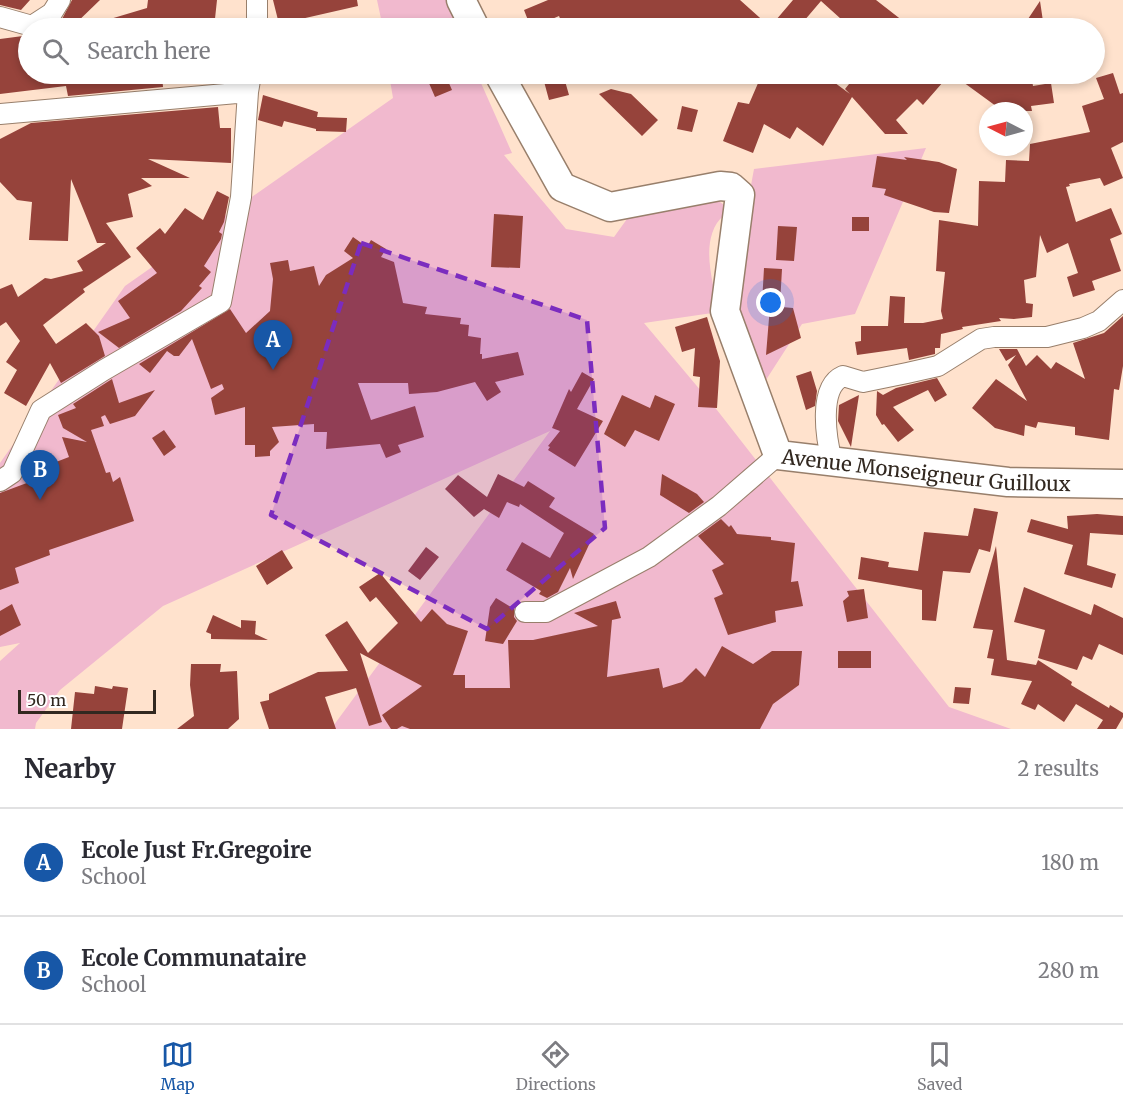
<!DOCTYPE html>
<style>
body{margin:0;font-family:Merriweather,serif;background:#f7f7f7;color:#2b2b33}
.compass{position:absolute;left:979px;top:102px;width:54px;height:54px;border-radius:50%;background:#fff;box-shadow:0 3px 9px #0003;rotate:276deg}
.scale{position:absolute;left:18px;bottom:15px;width:138px;box-sizing:border-box;padding-left:6px;border:3px solid #322820;border-top:0;font-size:16px;line-height:21px;white-space:nowrap;color:#322820;-webkit-text-stroke:4px #fff;paint-order:stroke}
.you{position:absolute;left:771px;top:303px;width:21px;height:21px;margin:-15px;border:4px solid #fff;border-radius:50%;background:#1a73e8;box-shadow:0 0 0 9px #1a73e833}
.badge{display:grid;place-items:center;width:39px;height:39px;border-radius:50%;background:#1757a7;color:#fff;font-size:20px;font-weight:700}
.pin{position:absolute;translate:-50% -50px;filter:drop-shadow(0 2px 3px #0008)}
.pin::after{content:'';position:absolute;top:32px;width:21px;height:18px;background:inherit;clip-path:polygon(0 0,100% 0,50% 100%)}
.list{margin:0;padding:0;list-style:none}
h2{display:flex;justify-content:space-between;align-items:center;height:78px;margin:0;padding:0 24px;font-size:26px}
h2 small{font-size:20px;font-weight:400;color:#7c7c81}
.list li{display:grid;grid-template-columns:39px 1fr auto;gap:18px;align-items:center;box-sizing:border-box;height:108px;padding:0 24px;border-top:2px solid #e1e1e2}
.list b{display:block;font-size:22px;white-space:nowrap}
.list p{margin:0;font-size:20px;white-space:nowrap;color:#7c7c81}
.list em{font-size:20px;font-style:normal;color:#7c7c81}
.icon{flex:none;width:33px;height:33px;fill:none;stroke:currentColor;stroke-width:2;stroke-linecap:round;stroke-linejoin:round}
.map{position:relative;flex:none;width:1123px;height:729px;overflow:hidden}
.search{position:absolute;background:#fff;box-shadow:0 3px 9px #0003;left:18px;right:18px;top:18px;height:66px;display:flex;align-items:center;gap:15px;box-sizing:border-box;padding:0 21px;border-radius:33px;color:#7c7c81;font-size:22px}
.sheet{height:294px;background:#fff}
nav{display:flex;justify-content:space-around;align-items:center;box-sizing:border-box;height:84px;border-top:2px solid #e1e1e2;background:#fff;font-size:16px;color:#7c7c81}
nav a{display:grid;justify-items:center;gap:3px}
nav .on{color:#1757a7}
.map>svg:first-child{display:block}
.green{fill:#f1b9ce}
.building{fill:#96433b}
.lines{fill:none;stroke-linecap:round;stroke-linejoin:round}
.street-casing{stroke:#987f6b;stroke-width:22}
.secondary-casing{stroke:#987f6b;stroke-width:31}
.street{stroke:#fff;stroke-width:20}
.secondary{stroke:#fff;stroke-width:28}
.marked{fill:#7b2cbf;fill-opacity:0.2;stroke:#7b2cbf;stroke-width:4.5;stroke-dasharray:12 8;stroke-linejoin:round}
.labels{text-anchor:middle;dominant-baseline:central;stroke-width:6;stroke-linejoin:round;paint-order:stroke}
.street-label{font-size:20px;fill:#322820;stroke:#fff}
</style>
<div class="map">
<svg width="1123" height="729" viewBox="0 0 1123 729">
<rect width="100%" height="100%" fill="#ffe2cd"/>
<!-- green -->
<path class="green" d="M377,0H447L457,28H383Z
M389,74H477L512,153L504,155L566,229L614,237L632,212L716,199L724,205V215C698,238 713,282 719,312L644,323L717,410L949,707L1011,729H331L550,431L163,606L60,690L36,723L35,729H0V661L20,643L0,647V463L125,286L393,98Z
M926,148L855,314L802,324L764,383L732,313L740,245L754,169Z"/>
<!-- building -->
<path class="building" d="M0,0H30L21,10L0,5Z
M72,0H100L71,28H50L62,19Z
M148,0H217L214,28H90V25L147,8Z
M273,0H357L358,6L279,24Z
M548,0H740L770,27L793,0H876L912,28H851L821,1L798,28H564L559,16L531,28L524,10Z
M1040,1L1044,28H1022Z
M23,36L28,37V74H150L151,76L162,74L163,87L68,96L66,86L0,94V39Z
M1113,73L1120,94L1123,93V142L1111,148L1123,178L1104,186L1100,178L1069,184L1070,186L1066,187L1076,222L1111,208L1122,234L1110,239L1121,271L1092,281L1095,290L1073,297L1067,277L1078,273L1068,243L1047,253L1040,235L1036,277L1024,280L1026,303L1033,304L1032,317L1014,319L999,318L1001,321L962,327L963,329L941,334L940,348H935V354L909,360L907,348L857,355L855,342L861,341V326H888L890,296L905,297L904,323H923L943,319L941,311L945,272L936,271L939,220L978,226L979,181L1005,182L1006,160L1029,161L1030,144L1090,132L1082,106L1104,99L1096,78Z
M425,74H445L452,90L435,97Z
M542,74H563L569,95L549,100Z
M762,74H792L800,79L804,74H823L850,94L845,89L857,74H950L923,105L917,99L896,120L908,134H885L852,97L823,146L797,127L790,139L764,124L753,153L723,141L738,102L749,104Z
M952,74H980L990,81L1031,74L1033,86L1051,83L1054,103L1031,106L1032,111H1018L1017,105L1000,109Z
M611,89L631,94L658,120L642,136L599,94Z
M263,95L318,112L317,117L347,118L346,132L316,131V129L284,121L282,127L258,120Z
M682,106L698,110L692,132L677,129Z
M218,107L220,128H231V163L148,159L190,178H141L152,186L128,194L133,217L106,223L131,257L83,289L85,292L43,325L56,344L86,323L99,336L105,356L61,383L50,363L26,406L4,393L17,370L6,362L20,341L6,322L0,326V289L12,284L18,297L45,278L51,279L83,271L77,261L106,243H97L71,179L68,241L29,240L32,202L17,200L0,182V139L31,123Z
M877,156L907,160L904,157L939,162L957,169L949,213L934,212L884,195L886,189L872,187Z
M217,191L229,197L224,222L219,232L222,234L221,239L204,266L211,272L199,286L202,288L181,311L119,348L98,332L130,318L118,301L157,273L136,248L160,228L165,234L185,208L203,220Z
M494,214L523,216L520,268L491,267Z
M852,217H869V231H852Z
M778,226L797,227L794,261L776,260Z
M353,237L367,247L371,240L386,249L381,257L394,262L403,303L427,307L425,314L461,318L460,324L469,325L468,336L481,338L480,354H482V359L518,352L524,375L495,382L501,392L487,401L475,382L437,392L409,394L408,383H358L371,420L415,406L424,437L398,445L401,452L386,458L380,444L326,449L327,432H314V424L272,427L279,442L270,451V456L255,457V445H245V407L215,415L211,398L224,389L222,384L211,389L192,339L179,356H174L167,351L150,373L139,364L230,309L246,333L270,311L273,279L270,263L288,260L290,271L314,266L319,286L326,275L353,258L344,251Z
M764,268L782,269L780,304L762,303Z
M770,306L793,308L801,338L766,355Z
M1123,316V366L1119,390L1114,389L1109,440L1075,435V427L1038,422L1036,428L1025,425L1024,436L995,428L972,408L996,379L1027,401L1008,365L1016,355L1006,361L999,349H1017L1026,366L1037,355L1051,369L1056,362L1085,379L1073,343L1104,333Z
M707,317L720,361L717,408L698,407L700,377L693,376L695,348L682,352L675,327Z
M811,371L817,391L815,406L806,410L796,376Z
M582,372L594,379L577,409L603,421L575,467L548,450L550,447L548,446L560,431L552,428L569,389L571,392Z
M937,378L947,395L935,402L928,390L893,407L914,430L898,442L884,424L882,425L876,415L877,391L883,395L896,388Z
M112,379L119,403L155,390L135,416L110,424L105,415L101,417L104,426L91,430L106,473L110,472L113,482L120,477L134,521L49,550L50,555L15,568L19,583L0,590V493L59,471L56,462L69,457L62,437L87,442L63,428L58,415L76,408L73,404Z
M622,395L650,408L655,395L675,404L659,441L635,430L625,447L604,434Z
M859,395L851,447L838,421L839,405Z
M164,430L176,447L164,456L152,438Z
M498,474L524,487L528,481L555,498L549,507L594,534L573,579L570,568L558,592L547,598L539,594L541,591L506,570L522,542L550,558L564,533L520,504L519,507L507,502L499,518L484,509L474,517L445,489L458,475L487,497Z
M662,474L697,494L704,502L689,513L660,495Z
M974,508L998,512L990,552L979,549L970,573L943,571L936,621L922,620V590L858,579L861,557L889,562L888,567L918,571L924,532L968,536Z
M1097,514L1123,516V535L1090,533L1087,565L1116,574L1112,588L1064,574L1073,545L1027,532L1031,519L1068,529L1067,516Z
M721,519L729,527L731,525L737,534L771,537V540L795,543L791,582L798,581L803,606L775,611L776,622L728,635L714,598L723,594L712,570L724,564L698,536Z
M996,546L1007,660L1036,665L1038,660L1072,682L1071,685L1109,708L1110,705L1123,713V717L1116,729H1097L1103,720L1076,704L1064,722L1038,704L1035,710L1021,704L1032,681L991,675L994,659L987,658L993,630L973,628Z
M426,547L439,557L420,580L408,571Z
M282,550L293,568L267,585L256,566Z
M380,573L421,622L432,609L447,624L468,631L453,675H465V688H510L508,640H533L598,626L574,613L616,601L621,618L612,620L607,677L659,668L663,688L682,682L696,668L705,677L722,646L753,664L772,651H802L799,685L773,704L760,729H410L402,726L397,729H391L382,715L422,686L360,653L382,722L369,726L356,688L325,697L336,729H269L260,702L269,700V694L318,672L348,671L325,635L347,621L368,653L398,623L376,597L370,602L359,587Z
M1024,587L1091,615L1094,604L1123,618V655L1099,644L1092,660L1083,656L1077,670L1038,658L1045,630L1014,622Z
M864,589L868,618L847,622L843,601L849,596L847,591Z
M496,598L514,609V617L517,621L503,644L485,641L490,607Z
M12,604L21,625L0,636V611Z
M213,615L241,628V620L256,621L255,634L268,640L211,639V634L206,632Z
M838,651H871V668H838Z
M191,664H221L220,672L237,671L239,719L228,729H177L194,716L190,685Z
M95,686L112,689L113,686L128,688L122,729H71L75,692L94,694Z
M955,687L971,688L969,704L953,703Z"/>
<g class="lines">
<!-- street casing -->
<g class="street-casing">
<path id="street" d="M257,0V28
M0,17L32,26L52,13L60,0
M0,114L248,92
M832,461C826,438 818,387 843,376L863,382L907,373L938,366L981,339L994,337H1047L1083,328L1099,321L1123,300
M0,481L12,473L41,410L104,370L221,302L241,197L248,92L251,74
M525,612H546L649,557L719,506L778,455"/>
</g>
<!-- secondary casing -->
<g class="secondary-casing">
<g id="secondary">
<path d="M461,0L475,28"/>
<path id="s1" d="M499,74L562,187L610,207L720,186L731,187L740,195L725,311L778,455L1008,482L1123,484"/>
</g>
</g>
<!-- street -->
<use href="#street" class="street"/>
<!-- secondary -->
<use href="#secondary" class="secondary"/>
</g>
<!-- marked area -->
<path class="marked" d="M361,243L587,320L605,528L487,629L271,515Z"/>
<g class="labels">
<!-- street labels -->
<g class="street-label">
<text stroke="none"><textPath href="#s1" startOffset="736">Avenue Monseigneur Guilloux</textPath></text>
</g>
</g>
</svg>
<svg class="compass" viewBox="-18 -18 36 36"><path d="M0-13l5 13h-10z" fill="#e53935"/><path d="M0 13l5-13h-10z" fill="#7c7c81"/></svg>
<div class="scale">50 m</div>
<div class="you"></div>
<div class="pin badge" style="left:273px;top:370px">A</div>
<div class="pin badge" style="left:40px;top:500px">B</div>
<div class="search"><svg class="icon" aria-label="search" viewBox="0 0 24 24"><circle cx="10" cy="10" r="6"/><path d="M15 15l6 6"/></svg>Search here</div>
</div>
<section class="sheet">
<h2>Nearby<small>2 results</small></h2>
<ul class="list">
<li><span class="badge">A</span><div><b>Ecole Just Fr.Gregoire</b><p>School</p></div><em>180 m</em></li>
<li><span class="badge">B</span><div><b>Ecole Communataire</b><p>School</p></div><em>280 m</em></li>
</ul>
</section>
<nav>
<a class="on"><svg class="icon" aria-label="map" viewBox="0 0 24 24"><path d="M3 6l6-2 6 2 6-2v14l-6 2-6-2-6 2zM9 4v14M15 6v14"/></svg>Map</a>
<a><svg class="icon" aria-label="directions" viewBox="0 0 24 24"><path d="M12 3l9 9-9 9-9-9zM9 14v-3h6M13 9l2 2-2 2"/></svg>Directions</a>
<a><svg class="icon" aria-label="saved" viewBox="0 0 24 24"><path d="M7 4h10v16l-5-4-5 4z"/></svg>Saved</a>
</nav>
